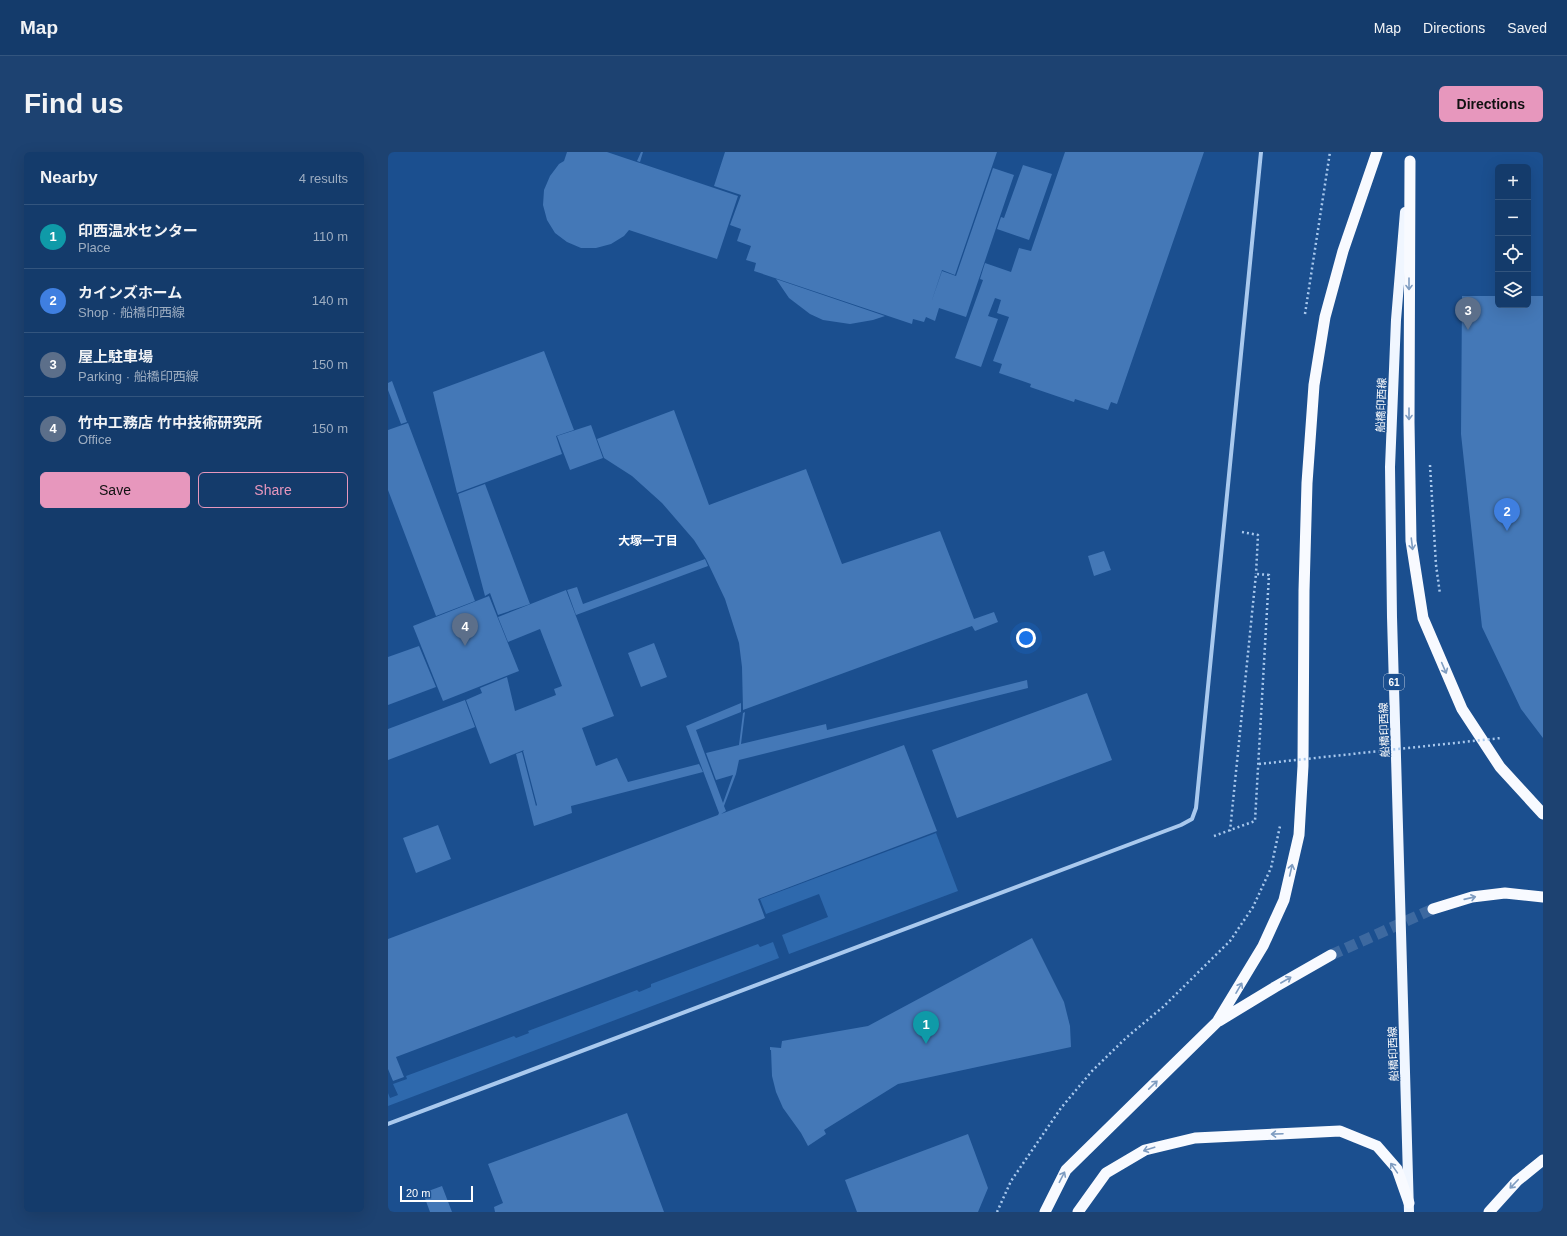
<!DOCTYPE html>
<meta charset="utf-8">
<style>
body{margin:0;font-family:Arial,"Noto Sans JP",sans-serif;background:#1d4271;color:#f1f3f6}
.controls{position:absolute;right:12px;top:12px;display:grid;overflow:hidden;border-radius:6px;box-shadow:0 4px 16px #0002}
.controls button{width:36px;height:36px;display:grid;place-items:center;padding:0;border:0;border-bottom:1px solid #33557e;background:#143b6b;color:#f1f3f6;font:20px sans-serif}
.scale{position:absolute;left:12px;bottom:10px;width:73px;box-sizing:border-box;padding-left:4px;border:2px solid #fff;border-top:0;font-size:11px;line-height:14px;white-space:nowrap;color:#fff;-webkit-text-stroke:3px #1b4f8f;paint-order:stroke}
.you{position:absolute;left:638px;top:486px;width:14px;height:14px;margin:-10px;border:3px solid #fff;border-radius:50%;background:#1a73e8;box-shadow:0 0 0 6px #1a73e833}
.badge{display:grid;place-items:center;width:26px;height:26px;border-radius:50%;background:#e797bd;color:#fff;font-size:13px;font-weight:700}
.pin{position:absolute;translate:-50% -33px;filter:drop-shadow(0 1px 2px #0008)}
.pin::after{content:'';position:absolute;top:21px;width:14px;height:12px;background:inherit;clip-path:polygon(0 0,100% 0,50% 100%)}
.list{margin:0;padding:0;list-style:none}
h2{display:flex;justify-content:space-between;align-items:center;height:52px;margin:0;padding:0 16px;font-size:17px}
h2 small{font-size:13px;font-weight:400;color:#9dadc1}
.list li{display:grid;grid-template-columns:26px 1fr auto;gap:12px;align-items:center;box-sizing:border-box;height:64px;padding:0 16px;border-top:1px solid #33557e}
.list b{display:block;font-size:15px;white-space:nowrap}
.list p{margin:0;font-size:13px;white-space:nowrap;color:#9dadc1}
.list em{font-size:13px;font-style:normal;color:#9dadc1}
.actions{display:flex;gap:8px;padding:12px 16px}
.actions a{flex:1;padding:9px 0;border:1px solid #e797bd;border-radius:6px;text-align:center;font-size:14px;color:#e797bd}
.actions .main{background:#e797bd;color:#111}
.icon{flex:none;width:22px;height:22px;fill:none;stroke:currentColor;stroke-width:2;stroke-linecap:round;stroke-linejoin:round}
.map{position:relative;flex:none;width:1155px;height:1060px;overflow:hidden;border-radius:6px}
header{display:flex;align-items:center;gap:24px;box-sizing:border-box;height:56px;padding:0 20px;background:#143b6b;border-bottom:1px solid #33557e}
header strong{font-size:19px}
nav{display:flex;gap:22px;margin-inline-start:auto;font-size:14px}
.intro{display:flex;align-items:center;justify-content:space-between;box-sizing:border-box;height:96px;padding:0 24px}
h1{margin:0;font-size:28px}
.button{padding:10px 18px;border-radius:6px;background:#e797bd;color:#111;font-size:14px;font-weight:700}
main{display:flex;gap:24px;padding:0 24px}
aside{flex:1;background:#143b6b;border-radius:6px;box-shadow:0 4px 16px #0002}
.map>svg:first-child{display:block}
.green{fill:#2e69ad}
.building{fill:#4478b7}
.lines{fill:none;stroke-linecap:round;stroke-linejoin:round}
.trunk-tunnel{stroke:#3d69a0;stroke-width:11;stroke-dasharray:11 5.5;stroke-linecap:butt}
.path{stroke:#a9c9ee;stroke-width:2.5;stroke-dasharray:2 3;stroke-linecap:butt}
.minor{stroke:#a9c9ee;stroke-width:4}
.primary{stroke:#f0f6ff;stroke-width:10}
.trunk{stroke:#f8faff;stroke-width:11}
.path-bridge{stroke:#a9c9ee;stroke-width:2.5;stroke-dasharray:2 3;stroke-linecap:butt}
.oneway{stroke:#7e9cc1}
.labels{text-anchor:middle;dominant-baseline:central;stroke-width:3;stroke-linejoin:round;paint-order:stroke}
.shield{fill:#1b4f8f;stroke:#bbcadd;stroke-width:1}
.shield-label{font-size:10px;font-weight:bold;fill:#fff}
.street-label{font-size:11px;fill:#fff;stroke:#1b4f8f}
.neighbourhood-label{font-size:12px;font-weight:bold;fill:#fff;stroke:#1b4f8f}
</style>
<header>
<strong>Map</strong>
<nav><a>Map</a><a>Directions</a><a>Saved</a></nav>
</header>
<div class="intro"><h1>Find us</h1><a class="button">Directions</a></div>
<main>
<aside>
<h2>Nearby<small>4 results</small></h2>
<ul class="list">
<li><span class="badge" style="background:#0f9aa8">1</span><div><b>印西温水センター</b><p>Place</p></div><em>110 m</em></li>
<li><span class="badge" style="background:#3f7fe0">2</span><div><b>カインズホーム</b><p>Shop · 船橋印西線</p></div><em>140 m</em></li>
<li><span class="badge" style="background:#5c6f8a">3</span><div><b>屋上駐車場</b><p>Parking · 船橋印西線</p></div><em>150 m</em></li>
<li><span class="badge" style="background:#5c6f8a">4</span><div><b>竹中工務店 竹中技術研究所</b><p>Office</p></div><em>150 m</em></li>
</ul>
<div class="actions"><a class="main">Save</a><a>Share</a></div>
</aside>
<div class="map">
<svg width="1155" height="1060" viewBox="0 0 1155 1060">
<rect width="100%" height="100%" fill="#1b4f8f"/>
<!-- green -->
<path class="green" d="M548,681L570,739L401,802L394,783L440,765L431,742L378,762L372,747Z
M385,790L391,806L0,954V941L2,946L10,943L5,932L19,927L18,924L126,884L128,886L141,881L140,879L249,838L251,840L263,835V832L370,792L372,795Z"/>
<!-- building -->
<path class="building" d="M179,0H219L350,44L329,107L241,78L236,84L223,92L208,96H193L179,90L167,81L159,68L155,53L156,38L162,24L171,12L176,9Z
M253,0H255L252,10L249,9Z
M337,0H609L567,123L554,118L543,151L554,119L568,124L605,16L626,23L578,165L551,156L547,169L538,165L536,170L525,167L524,172L366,119L368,111L358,108L363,94L349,89L353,77L342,73L353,43L326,34Z
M677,0H816L729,252L723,250L720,258L687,247L686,250L642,235L643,232L611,221L614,212L605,209L621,165L609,161L613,148L607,146L600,164L610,167L593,215L567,206L595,128L592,127L597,111L623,120L631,96L643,99Z
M635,13L664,22L641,88L609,77L613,65L616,66Z
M388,127L497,164L485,168L462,172L435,168L422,162L401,146Z
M1074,144H1110V153H1140V144H1155V586L1133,557L1094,475L1073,282Z
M156,199L186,278L168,284L174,302L69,341L45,240Z
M4,229L19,270L13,272L0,238V231Z
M286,258L321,353L418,317L454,412L552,379L586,467L606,460L610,470L587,479L584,474L355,558L354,515L351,491L337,447L318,407L306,388L274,351L244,324L216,306L209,287Z
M20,271L87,449L48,464L0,338V278Z
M203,273L215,306L182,318L169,284Z
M97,332L142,452L110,463L102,441L97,444L70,342Z
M716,399L723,418L706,424L700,404Z
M317,407L320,414L188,463L179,438L189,435L195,452Z
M178,438L226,564L194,576L208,614L229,606L240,630L311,612L315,620L183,654L184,661L146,674L128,602L134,600L148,654L149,653L135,599L136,598L102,612L78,548L94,541L92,536L119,525L127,559L168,543L166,537L174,534L152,477L120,490L110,465Z
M101,444L131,519L55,549L25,474Z
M266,491L279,525L253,535L240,501Z
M31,494L48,535L0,553V505Z
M639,528L640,536L351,608L348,622L336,654L338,659L333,662L516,593L549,679L370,747L377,766L8,905L16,925L5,929L0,917V787L330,663L331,661L298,574L353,551V560L308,578L335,651L345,623L328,628L318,601L351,593L355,561L357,560L353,592L438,572L439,578Z
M699,541L724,608L569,666L544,598Z
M77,548L87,575L0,608V577Z
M50,673L63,707L28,721L15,686Z
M644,786L676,850L682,874L683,895L510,932L436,978L438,982L420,994L413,981L395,956L388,940L384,924L383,898H382V895L393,896L394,889L480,874Z
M239,961L276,1060H107L106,1055L115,1051L100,1012Z
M580,982L600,1036L590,1060H469L457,1028Z
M54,1034L64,1060H42L35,1041Z"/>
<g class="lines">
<!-- trunk-tunnel -->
<path class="trunk-tunnel" d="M943,803L1045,757"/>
<!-- path -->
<path class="path" d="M917,162L942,0
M1042,313L1048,413L1052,442
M854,380L870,383L868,422
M826,684L867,669L881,423L868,422L842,679
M609,1060L623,1029L673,956L704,919L739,885L775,855L842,789L865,755L883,716L892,674"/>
<!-- minor -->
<path class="minor" d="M0,972L793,673L804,667L808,656L873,0"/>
<!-- primary -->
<path class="primary" d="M1017,60L1008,168L1002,315L1004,465L1021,1060"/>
<!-- trunk -->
<path class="trunk" d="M1022,9L1021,270L1023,389L1035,466L1074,557L1112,615L1155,662
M1045,757L1084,745L1117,741L1155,745
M831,869L887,835L943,803
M657,1060L678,1018L829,870L875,794L896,748L911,683L915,614L916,439L919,331L926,233L937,165L955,99L989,0
M690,1060L718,1021L757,998L807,986L952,979L989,994L1009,1017L1021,1051
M1101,1060L1129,1029L1155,1008"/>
<!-- path-bridge -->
<path class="path-bridge" d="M871,612L1113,586"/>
</g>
<!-- one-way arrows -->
<defs><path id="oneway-shaft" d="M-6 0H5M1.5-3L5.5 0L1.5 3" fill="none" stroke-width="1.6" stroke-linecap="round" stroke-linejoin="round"/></defs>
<g class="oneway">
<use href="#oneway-shaft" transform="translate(1021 132) rotate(90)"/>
<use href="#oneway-shaft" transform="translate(1021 262) rotate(90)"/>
<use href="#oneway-shaft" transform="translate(1024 392) rotate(83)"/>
<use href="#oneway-shaft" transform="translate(1056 516) rotate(67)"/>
<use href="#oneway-shaft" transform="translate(903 718) rotate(-77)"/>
<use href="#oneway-shaft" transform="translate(1082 746) rotate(-13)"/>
<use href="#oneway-shaft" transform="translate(898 828) rotate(-30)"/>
<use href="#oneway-shaft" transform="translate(851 836) rotate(-60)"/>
<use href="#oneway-shaft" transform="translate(765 933) rotate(-44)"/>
<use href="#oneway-shaft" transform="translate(889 982) rotate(178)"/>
<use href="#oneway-shaft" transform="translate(761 997) rotate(162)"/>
<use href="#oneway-shaft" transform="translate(1006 1016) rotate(-125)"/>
<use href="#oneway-shaft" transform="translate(674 1025) rotate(-63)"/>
<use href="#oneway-shaft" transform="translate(1126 1032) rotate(134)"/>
</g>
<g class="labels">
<!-- shield labels -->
<rect class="shield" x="996" y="522" width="20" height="16" rx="3"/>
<g class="shield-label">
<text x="1006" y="530">61</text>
</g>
<!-- street labels -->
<g class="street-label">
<text transform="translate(993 253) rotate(-88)">船橋印西線</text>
<text transform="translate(996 578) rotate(-92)">船橋印西線</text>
<text transform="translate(1005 902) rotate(-92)">船橋印西線</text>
</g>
<!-- neighbourhood labels -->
<g class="neighbourhood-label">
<text x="260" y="389">大塚一丁目</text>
</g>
</g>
</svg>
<div class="controls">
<button>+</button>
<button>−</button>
<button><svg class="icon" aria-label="locate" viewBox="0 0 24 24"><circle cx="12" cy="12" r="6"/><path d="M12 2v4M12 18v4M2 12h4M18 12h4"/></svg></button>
<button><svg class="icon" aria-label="layers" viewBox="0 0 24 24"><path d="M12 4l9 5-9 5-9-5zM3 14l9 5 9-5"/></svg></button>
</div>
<div class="scale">20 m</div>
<div class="you"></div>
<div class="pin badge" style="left:538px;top:892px;background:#0f9aa8">1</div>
<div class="pin badge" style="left:1119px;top:379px;background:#3f7fe0">2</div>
<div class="pin badge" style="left:1080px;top:178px;background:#5c6f8a">3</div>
<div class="pin badge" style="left:77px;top:494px;background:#5c6f8a">4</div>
</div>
</main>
